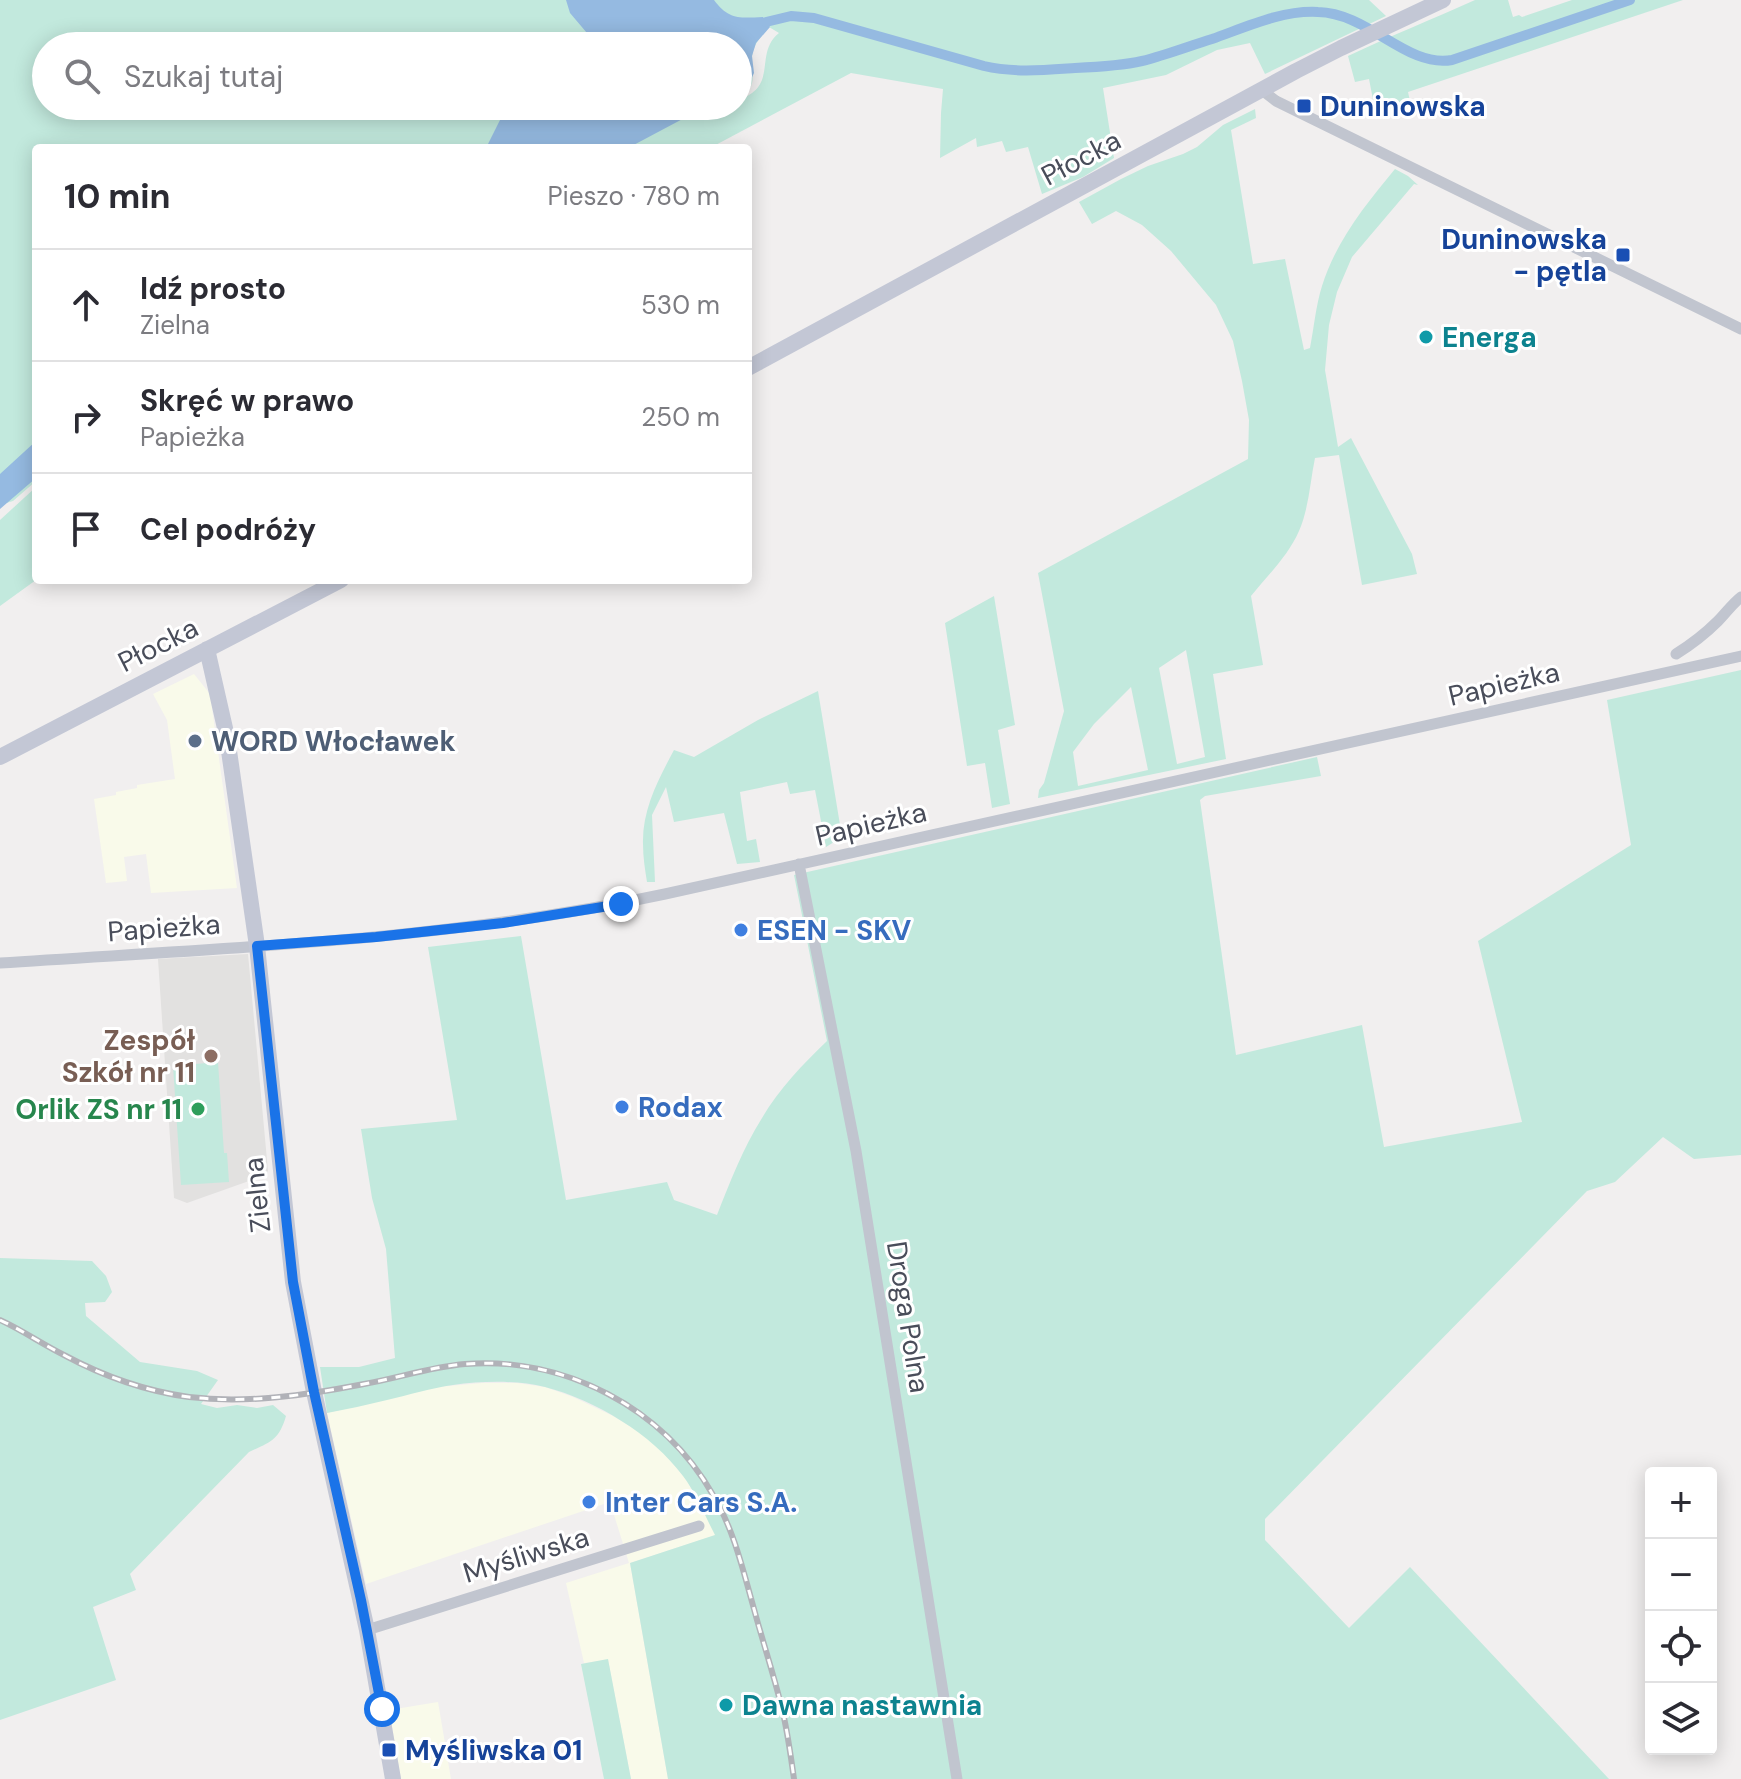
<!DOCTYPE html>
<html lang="pl">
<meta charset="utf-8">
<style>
body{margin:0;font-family:"DM Sans",sans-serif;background:#f2f2f3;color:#2b2b33}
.controls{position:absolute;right:24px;bottom:24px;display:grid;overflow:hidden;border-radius:8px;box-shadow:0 4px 20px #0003}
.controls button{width:72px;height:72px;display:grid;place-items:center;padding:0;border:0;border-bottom:2px solid #e1e1e2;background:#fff;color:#2b2b33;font:40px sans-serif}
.stop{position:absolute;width:24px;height:24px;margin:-18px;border:6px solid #1a73e8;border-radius:50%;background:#fff}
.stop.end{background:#1a73e8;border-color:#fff;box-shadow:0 2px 8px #0008}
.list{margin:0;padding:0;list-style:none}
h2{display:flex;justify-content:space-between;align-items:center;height:104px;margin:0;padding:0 32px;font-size:34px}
h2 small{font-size:26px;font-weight:400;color:#7c7c81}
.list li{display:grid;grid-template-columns:52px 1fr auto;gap:24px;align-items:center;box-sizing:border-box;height:112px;padding:0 32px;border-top:2px solid #e1e1e2}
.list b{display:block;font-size:30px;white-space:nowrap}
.list p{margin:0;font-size:26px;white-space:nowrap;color:#7c7c81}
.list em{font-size:26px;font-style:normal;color:#7c7c81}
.icon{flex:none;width:44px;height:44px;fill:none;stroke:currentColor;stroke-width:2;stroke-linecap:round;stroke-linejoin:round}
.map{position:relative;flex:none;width:1741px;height:1779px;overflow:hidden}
.search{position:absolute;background:#fff;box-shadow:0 4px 20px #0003;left:32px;top:32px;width:720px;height:88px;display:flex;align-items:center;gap:20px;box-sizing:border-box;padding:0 28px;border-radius:44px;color:#7c7c81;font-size:30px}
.panel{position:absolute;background:#fff;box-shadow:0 4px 20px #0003;left:32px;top:144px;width:720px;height:440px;border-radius:8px}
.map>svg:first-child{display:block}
.commercial{fill:#f9faea}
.education{fill:#e2e1e0}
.green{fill:#c2e9dd;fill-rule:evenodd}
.water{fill:#95bae1}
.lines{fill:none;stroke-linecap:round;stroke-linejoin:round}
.canal{stroke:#95bae1;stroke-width:10}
.street{stroke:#c1c5cf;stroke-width:11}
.secondary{stroke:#c3c7d5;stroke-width:16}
.rail-casing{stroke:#b1b2b8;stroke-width:6}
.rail{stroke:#fff;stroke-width:3;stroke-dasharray:9;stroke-linecap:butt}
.route{stroke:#1a73e8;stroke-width:10}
.transit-dot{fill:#1a4fb4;stroke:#fff;stroke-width:3}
.culture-dot{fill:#0f9aa8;stroke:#fff;stroke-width:3}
.service-dot{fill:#5c6f8a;stroke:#fff;stroke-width:3}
.shop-dot{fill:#3f7fe0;stroke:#fff;stroke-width:3}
.education-dot{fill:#8d6e63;stroke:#fff;stroke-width:3}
.leisure-dot{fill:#2e9e5b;stroke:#fff;stroke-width:3}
.labels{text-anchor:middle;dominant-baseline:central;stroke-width:6;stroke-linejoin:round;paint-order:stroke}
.transit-label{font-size:28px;font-weight:bold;fill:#164399;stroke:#fff;text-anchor:start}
.street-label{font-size:28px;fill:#494d5a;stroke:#fff}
.culture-label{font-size:28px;font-weight:bold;fill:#0d838f;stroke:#fff;text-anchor:start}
.service-label{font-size:28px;font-weight:bold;fill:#4e5e75;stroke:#fff;text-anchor:start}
.shop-label{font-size:28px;font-weight:bold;fill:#366cbe;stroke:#fff;text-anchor:start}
.education-label{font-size:28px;font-weight:bold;fill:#785e54;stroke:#fff;text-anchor:end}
.leisure-label{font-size:28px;font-weight:bold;fill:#27864d;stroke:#fff;text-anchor:end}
</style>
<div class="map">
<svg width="1741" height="1779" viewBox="0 0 1741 1779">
<rect width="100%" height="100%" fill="#f1efef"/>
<!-- commercial -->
<path class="commercial" d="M194,674L210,694L237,888L151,893L146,854L124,857L127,881L106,883L94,799L116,795V792L137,788V785L175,779L167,720L153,694Z
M482,1383H517L545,1387L573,1397L613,1416L641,1433L662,1451L686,1479L716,1535L630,1563L668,1779H631L608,1660L584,1663L566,1583L629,1563L610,1502L366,1584L327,1413L437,1387Z
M438,1702L451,1779H401L389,1710Z"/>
<!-- education -->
<path class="education" d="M248,954L268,1171L263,1176L187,1203L174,1198L158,959Z"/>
<!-- green -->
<path class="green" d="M0,0H1369L1386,16L1265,74L1250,43L1217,50L1166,75L1103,88L1114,158L1083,177L1042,194L1028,147L1006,152L1002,141L977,147L976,138L940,158L941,113L943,89L851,73L710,148H36V481L13,501L0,505ZM769,27L779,33C753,54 780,86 738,100V106H46V46H738V97C760,87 750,75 752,56C753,45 762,35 769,27Z
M1475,0H1508L1513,17L1519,15L1522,17L1572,0H1683L1408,92L1410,101L1376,115L1369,79L1355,82L1348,56C1390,36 1433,19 1475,0Z
M1255,109L1256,118L1231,130L1253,264L1285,259L1304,350L1310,348C1314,327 1316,305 1322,286C1336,241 1366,204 1395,169L1408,176L1418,185L1414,184L1352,257L1337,292L1329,325L1325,370L1338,447L1351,438L1412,554L1417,574L1362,585L1339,455L1315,458C1310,482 1309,508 1299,531C1288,556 1268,575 1251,596L1263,665L1213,674L1226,759L1038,798L1039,790L1044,783L1064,711L1038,573L1248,459L1249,420L1242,381L1233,341L1216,305L1171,251L1142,225L1116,211L1092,224L1079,202L1121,179L1148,166L1183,154L1197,147L1223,125ZM1186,650L1205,757L1177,764L1159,668ZM1131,687L1148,770L1078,786L1073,752L1094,724Z
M36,487V580L0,606V520Z
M994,596L1015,725L998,730L1010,804L992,808L985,763L967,766L945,623Z
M1741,670V1155L1694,1159L1663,1137L1615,1182L1587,1191L1265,1519V1540L1349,1628L1410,1567L1609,1779H668L630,1563L715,1535C705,1516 696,1493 683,1476C652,1434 595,1400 545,1387C516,1380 483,1381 453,1385C431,1388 409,1395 387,1400C367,1405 347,1409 327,1413L320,1367H359L395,1358L386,1249L372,1198L361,1129L457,1120L428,947L521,936L566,1200L667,1182L674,1200L717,1215C730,1182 743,1148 762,1118C779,1089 803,1064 827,1041L794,875L1317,757L1321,776L1205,796L1200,800L1236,1055L1362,1025L1384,1147L1522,1122L1478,941L1631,845L1607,700Z
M818,691L842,837L826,847L815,790L790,794L787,782L740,792L747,841L756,839L760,862L737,864L724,813L674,822L666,787L652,815L655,882H647C645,870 643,857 643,844C642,810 658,780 674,750L694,757L758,720Z
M218,1062L224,1153H227L229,1182L181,1185L173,1066Z
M0,1258L92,1261L106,1276L112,1292L105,1302L85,1303L86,1316L140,1362L197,1371L218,1380L201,1404L217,1408L237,1405L257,1408L273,1405L286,1416C279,1440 271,1442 249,1452L130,1574L136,1590L93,1607L116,1680L0,1720Z
M608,1659L631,1779H604L581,1664Z"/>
<!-- water -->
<path class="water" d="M566,0H714C729,20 739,18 763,17L770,27L756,43L752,56L754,73L748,86L738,91V46H598L570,13Z
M507,106H707L628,148H486Z
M36,441V478L0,509V474Z"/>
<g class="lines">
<!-- canal -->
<path class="canal" d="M766,22L791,16L814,18L984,66C1014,73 1045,70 1075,68C1098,67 1120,66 1142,61C1166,55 1189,46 1212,39C1246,27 1282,10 1318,12C1369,13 1406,68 1452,60L1630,0"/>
<!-- street -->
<path class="street" d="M1264,89L1267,94L1276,101L1741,329
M1676,654C1692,644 1705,634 1718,621C1726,613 1732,604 1741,597
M799,864L856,1151L957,1779
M0,963C222,948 446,941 665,894L1741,656
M367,1630L699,1526"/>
<!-- secondary -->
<path class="secondary" d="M748,368L1296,71L1341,48L1443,0
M207,649L227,737L257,946L293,1282L314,1392L367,1630L393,1779
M0,757L341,580"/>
<!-- rail casing -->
<g class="rail-casing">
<path id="rail" d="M0,1320C22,1330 42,1344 64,1355C103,1376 145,1391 189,1397C247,1404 307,1395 364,1384C398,1378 430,1367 465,1364C564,1356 664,1408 713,1495C734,1530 743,1570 754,1609C763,1643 775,1678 783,1713C788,1735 791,1757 794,1779"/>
</g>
<!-- rail -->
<use href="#rail" class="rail"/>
</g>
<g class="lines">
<!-- route -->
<path class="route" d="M382,1709L361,1600L314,1392L293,1282L257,946L376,937L503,923L621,904"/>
</g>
<!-- markers -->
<g class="transit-dot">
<rect x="1296" y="98" width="16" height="16" rx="4"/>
<rect x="1615" y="247" width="16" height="16" rx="4"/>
<rect x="381" y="1742" width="16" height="16" rx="4"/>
</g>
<g class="culture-dot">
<circle cx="1426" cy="337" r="8"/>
<circle cx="726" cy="1705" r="8"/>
</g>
<circle class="service-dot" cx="195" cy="741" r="8"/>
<g class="shop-dot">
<circle cx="741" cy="930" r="8"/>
<circle cx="622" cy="1107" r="8"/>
<circle cx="589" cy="1502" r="8"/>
</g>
<circle class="education-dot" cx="211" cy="1056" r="8"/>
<circle class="leisure-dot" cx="198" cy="1109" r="8"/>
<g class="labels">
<!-- transit labels -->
<g class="transit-label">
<text x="1320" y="106">Duninowska</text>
<text x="1607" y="239" text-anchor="end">Duninowska<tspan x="1607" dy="32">- pętla</tspan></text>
<text x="405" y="1750">Myśliwska 01</text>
</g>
<!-- street labels -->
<g class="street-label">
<text transform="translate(1081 158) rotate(-28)">Płocka</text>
<text transform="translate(158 645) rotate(-27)">Płocka</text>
<text transform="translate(1504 684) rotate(-13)">Papieżka</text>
<text transform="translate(871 824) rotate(-13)">Papieżka</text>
<text transform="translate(164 928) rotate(-4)">Papieżka</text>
<text transform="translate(257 1195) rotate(-96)">Zielna</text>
<text transform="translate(908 1317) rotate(81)">Droga Polna</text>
<text transform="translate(526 1555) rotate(-17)">Myśliwska</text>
</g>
<!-- culture labels -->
<g class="culture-label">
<text x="1442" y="337">Energa</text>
<text x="742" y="1705">Dawna nastawnia</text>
</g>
<!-- service labels -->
<g class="service-label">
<text x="211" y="741">WORD Włocławek</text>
</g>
<!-- shop labels -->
<g class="shop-label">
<text x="757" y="930">ESEN - SKV</text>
<text x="638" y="1107">Rodax</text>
<text x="605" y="1502">Inter Cars S.A.</text>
</g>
<!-- education labels -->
<g class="education-label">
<text x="195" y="1040">Zespół<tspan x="195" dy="32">Szkół nr 11</tspan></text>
</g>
<!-- leisure labels -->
<g class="leisure-label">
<text x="182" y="1109">Orlik ZS nr 11</text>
</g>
</g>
</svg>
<div class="controls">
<button>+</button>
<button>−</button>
<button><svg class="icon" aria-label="locate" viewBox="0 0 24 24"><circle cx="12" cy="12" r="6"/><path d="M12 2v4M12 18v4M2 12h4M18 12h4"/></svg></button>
<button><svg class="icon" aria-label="layers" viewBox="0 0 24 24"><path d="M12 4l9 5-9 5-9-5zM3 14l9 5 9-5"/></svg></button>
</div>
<div class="stop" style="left:382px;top:1709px"></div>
<div class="stop end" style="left:621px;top:904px"></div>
<div class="search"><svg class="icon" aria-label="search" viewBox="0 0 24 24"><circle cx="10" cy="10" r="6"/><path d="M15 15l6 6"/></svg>Szukaj tutaj</div>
<section class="panel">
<h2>10 min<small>Pieszo · 780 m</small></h2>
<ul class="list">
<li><svg class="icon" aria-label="ahead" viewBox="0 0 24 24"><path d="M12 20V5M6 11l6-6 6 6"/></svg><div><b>Idź prosto</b><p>Zielna</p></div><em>530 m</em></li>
<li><svg class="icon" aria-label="right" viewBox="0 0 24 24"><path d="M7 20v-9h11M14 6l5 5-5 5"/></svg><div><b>Skręć w prawo</b><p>Papieżka</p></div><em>250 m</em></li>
<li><svg class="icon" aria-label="arrive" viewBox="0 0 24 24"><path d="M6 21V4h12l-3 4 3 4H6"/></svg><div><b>Cel podróży</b></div></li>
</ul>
</section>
</div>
